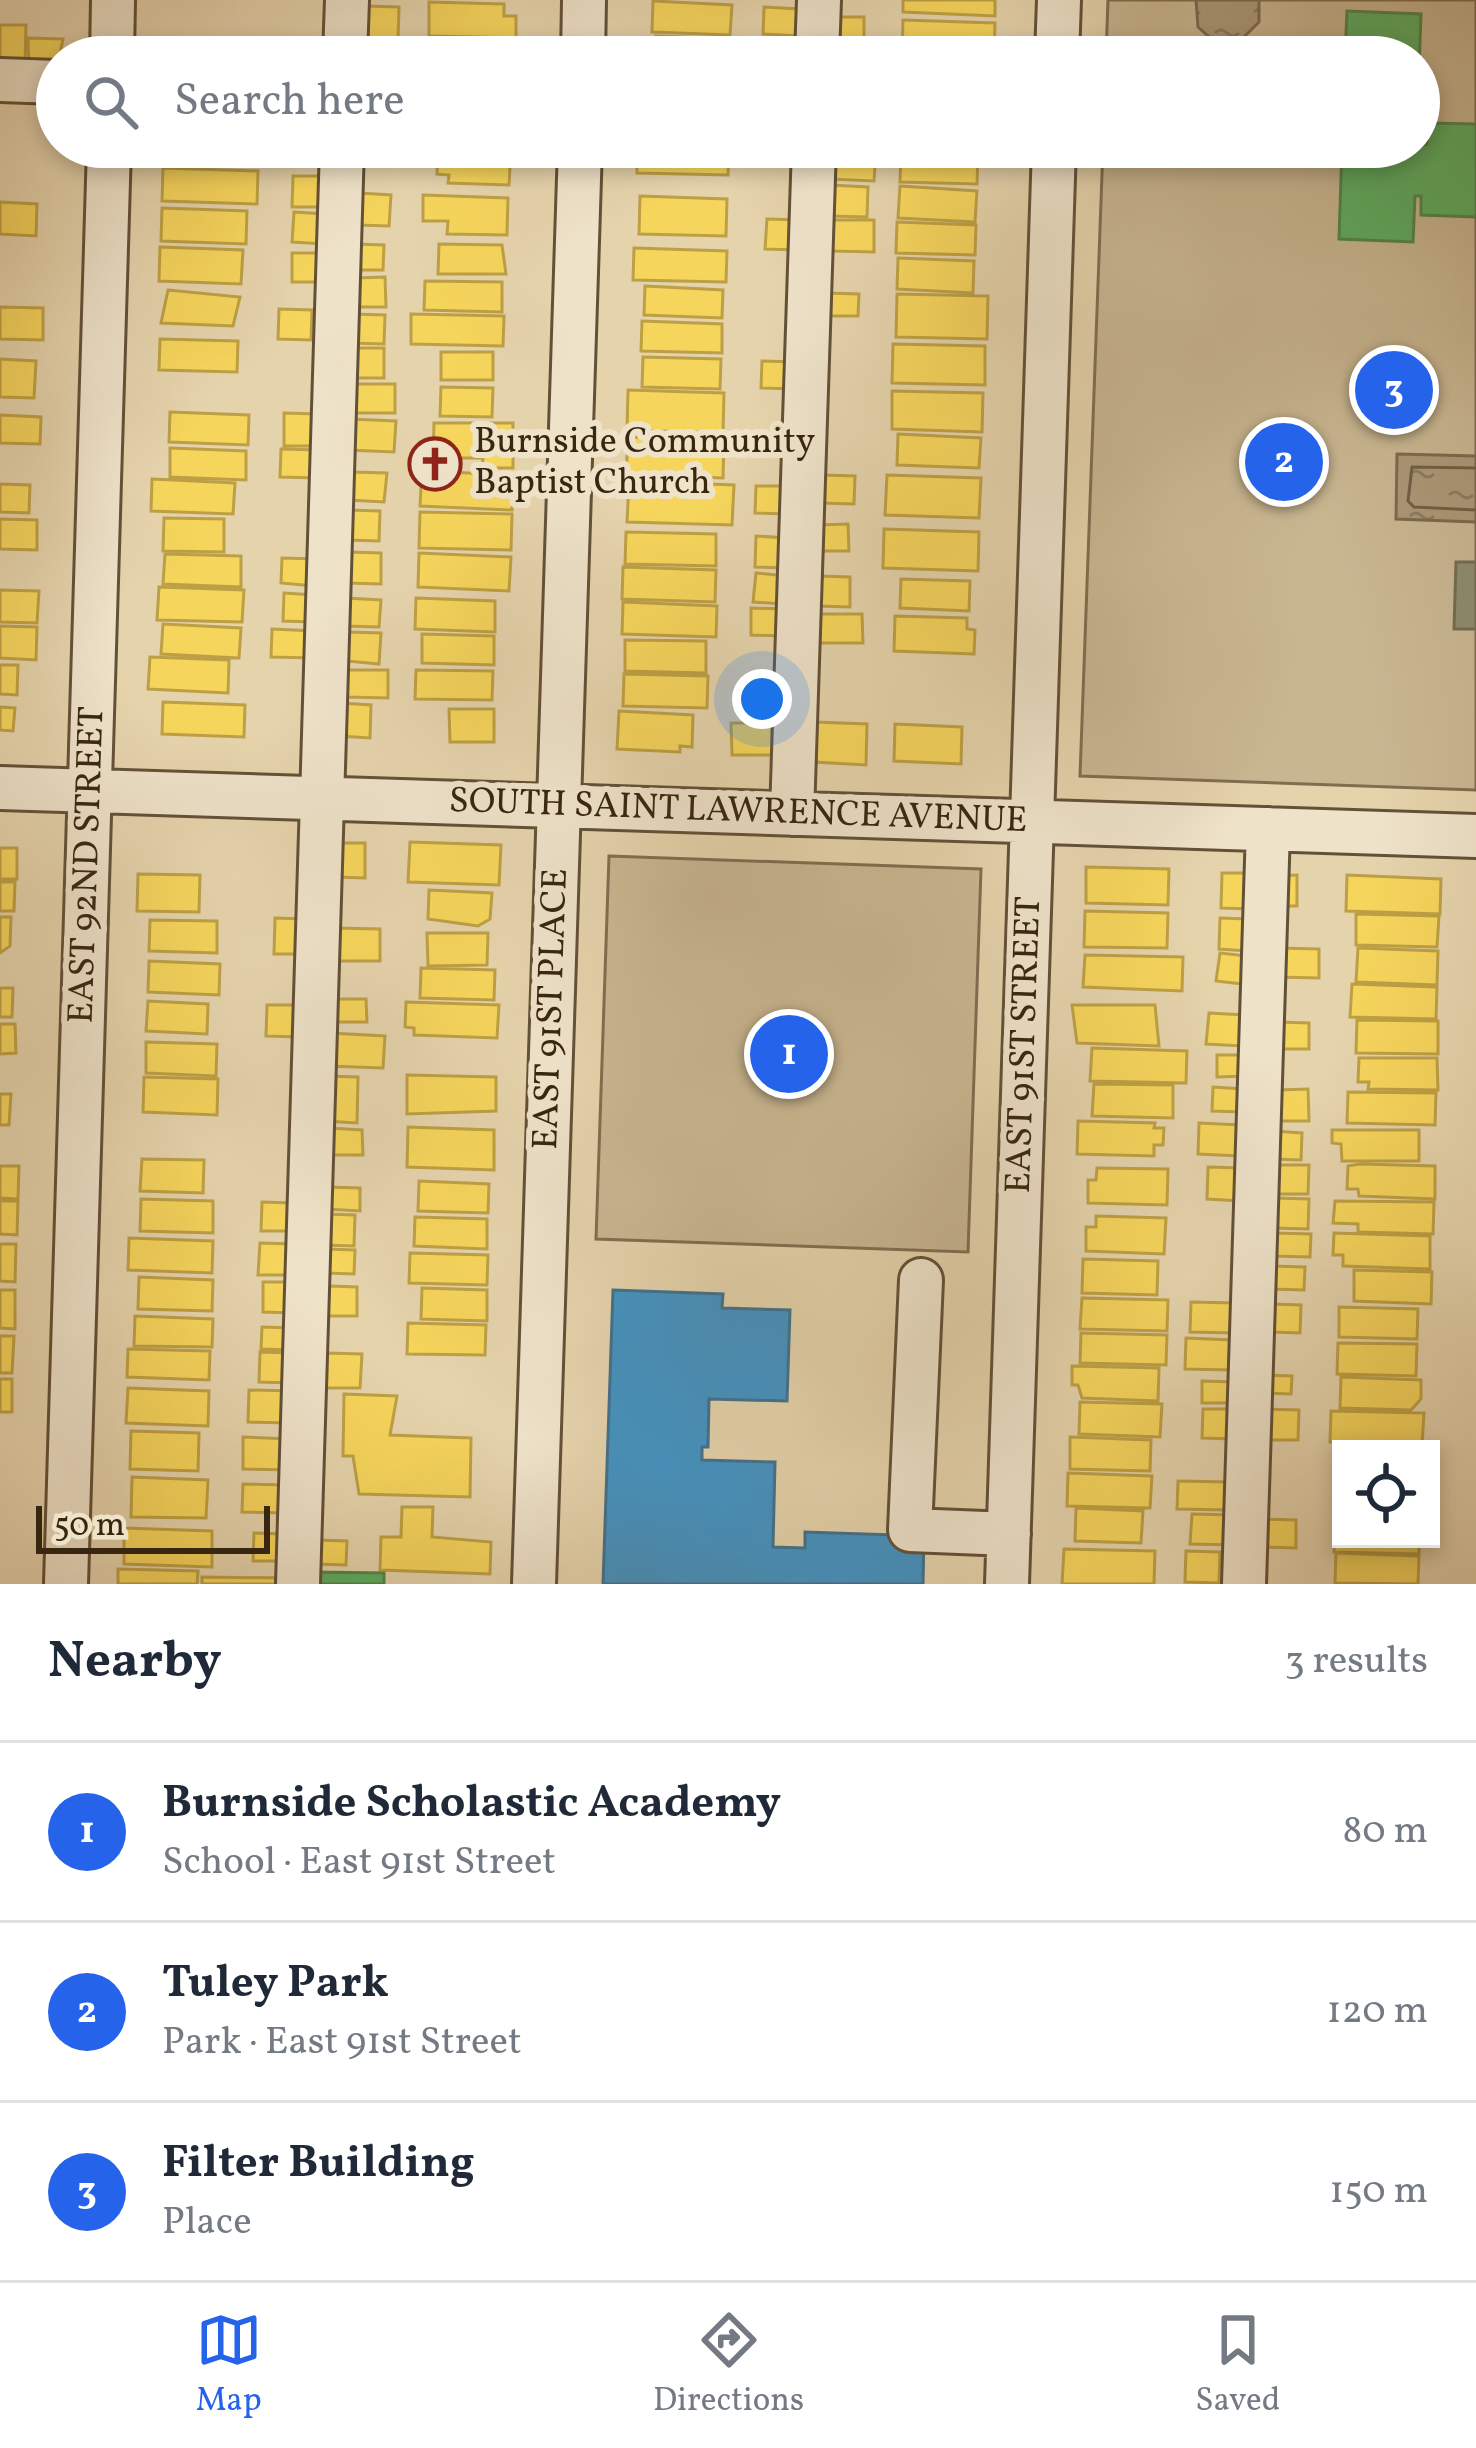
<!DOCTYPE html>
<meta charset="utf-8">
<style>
body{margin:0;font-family:Vollkorn,serif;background:#f2f2f3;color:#1f2937}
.controls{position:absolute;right:36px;bottom:36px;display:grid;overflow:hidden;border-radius:0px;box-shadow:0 6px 18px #0003}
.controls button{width:108px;height:108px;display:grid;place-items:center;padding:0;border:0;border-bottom:3px solid #e0e1e3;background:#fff;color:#1f2937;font:60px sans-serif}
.scale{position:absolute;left:36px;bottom:30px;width:234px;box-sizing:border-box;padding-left:12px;border:6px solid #382610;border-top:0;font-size:33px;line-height:42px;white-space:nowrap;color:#382610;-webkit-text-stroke:9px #eee2c9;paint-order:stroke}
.you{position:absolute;left:762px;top:699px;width:42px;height:42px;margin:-30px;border:9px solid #fff;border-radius:50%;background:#1a73e8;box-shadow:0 0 0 18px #1a73e833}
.badge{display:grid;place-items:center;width:78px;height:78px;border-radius:50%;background:#2563eb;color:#fff;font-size:39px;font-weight:700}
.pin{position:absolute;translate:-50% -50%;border:6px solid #fff;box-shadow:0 3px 12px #0006}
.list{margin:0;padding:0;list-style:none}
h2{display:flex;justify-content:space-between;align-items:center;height:156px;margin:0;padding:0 48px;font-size:51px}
h2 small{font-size:39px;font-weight:400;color:#747a83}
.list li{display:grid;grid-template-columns:78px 1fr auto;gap:36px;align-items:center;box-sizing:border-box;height:180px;padding:0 48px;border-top:3px solid #e0e1e3}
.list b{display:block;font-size:45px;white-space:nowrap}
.list p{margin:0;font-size:39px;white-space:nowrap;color:#747a83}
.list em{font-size:39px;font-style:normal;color:#747a83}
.icon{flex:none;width:66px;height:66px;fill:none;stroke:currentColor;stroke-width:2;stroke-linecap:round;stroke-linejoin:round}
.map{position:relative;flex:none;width:1476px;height:1584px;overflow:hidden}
.search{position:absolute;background:#fff;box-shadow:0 6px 18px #0003;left:36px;right:36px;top:36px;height:132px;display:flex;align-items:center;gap:30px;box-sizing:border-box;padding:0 42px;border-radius:66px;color:#747a83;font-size:45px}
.sheet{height:696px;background:#fff}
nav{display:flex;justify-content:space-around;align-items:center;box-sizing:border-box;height:168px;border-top:3px solid #e0e1e3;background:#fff;font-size:33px;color:#747a83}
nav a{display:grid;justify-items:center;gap:6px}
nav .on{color:#2563eb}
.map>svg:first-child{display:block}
.park{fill:#c8b691;stroke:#806e50;stroke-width:3}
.water{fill:url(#water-ripples);stroke:#7c6a4e;stroke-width:3}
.homes{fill:#f6d55c;stroke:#bda045;stroke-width:3}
.schools{fill:#4393c3;stroke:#40728d;stroke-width:3}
.public{fill:#5aae61;stroke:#508549;stroke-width:3}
.industry{fill:#8c8c6e;stroke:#736d52;stroke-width:3}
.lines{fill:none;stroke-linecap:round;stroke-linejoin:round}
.shore{stroke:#715f44;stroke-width:3}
.minor-casing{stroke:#635137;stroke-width:48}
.minor{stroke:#eee2c9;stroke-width:42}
.labels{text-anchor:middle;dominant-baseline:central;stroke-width:12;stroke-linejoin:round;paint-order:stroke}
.poi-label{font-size:36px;fill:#382610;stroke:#eee2c9;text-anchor:start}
.street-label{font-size:36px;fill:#382610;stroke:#eee2c9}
</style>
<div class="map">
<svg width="1476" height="1584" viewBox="0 0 1476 1584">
<defs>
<pattern id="water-ripples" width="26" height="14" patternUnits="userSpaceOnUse" patternTransform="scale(3)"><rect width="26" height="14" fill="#aa9877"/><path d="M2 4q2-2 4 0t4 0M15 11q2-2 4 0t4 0" fill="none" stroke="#8b7c60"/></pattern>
</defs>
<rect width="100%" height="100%" fill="#e5d3ac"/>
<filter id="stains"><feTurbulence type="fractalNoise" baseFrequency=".00167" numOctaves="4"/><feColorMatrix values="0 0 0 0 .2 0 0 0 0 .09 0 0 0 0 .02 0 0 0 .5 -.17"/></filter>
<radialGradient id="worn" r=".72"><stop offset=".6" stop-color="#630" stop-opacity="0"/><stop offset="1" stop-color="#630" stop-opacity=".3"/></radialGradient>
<!-- park -->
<path class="park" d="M1108,0H1476V790L1080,776L1103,147H1419V57H1106Z
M609,856L981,869L968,1252L596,1239Z"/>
<!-- water -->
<path class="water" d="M1196,0H1259V22L1238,43L1215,42L1198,27Z
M1397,454L1476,456V522L1396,519Z"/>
<!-- homes -->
<path class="homes" d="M903,0H995V16L903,12Z
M653,1L732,5L730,35L652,32Z
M429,2L504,4V16H516V38L429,36Z
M365,6L399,7L398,39L364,38Z
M764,7L800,9L799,36L763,34Z
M834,17H864V49H833Z
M903,20L995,23L994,57H902Z
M0,25H26L25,66H0Z
M656,36L728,39L727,57H655Z
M28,38L63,39L57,68H29Z
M771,39H802V57H770Z
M176,40H243V57H176Z
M438,44L507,46V57H438Z
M164,147H246V163L164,162Z
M438,147L511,149L509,185L448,183L449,175L437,174Z
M637,147H729L728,175L637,173Z
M833,148L876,151L874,181L831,179Z
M901,151L978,154L977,184L900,182Z
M163,168L258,171L257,204L162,201Z
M293,176H327L326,207H292Z
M830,185L868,187L867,217L829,216Z
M900,186L977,191L975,222L898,218Z
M359,193L391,195L389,226L358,225Z
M423,195L508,198L507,235L447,234L448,221H423Z
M640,196L727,199L726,236L639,234Z
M0,202L37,204L36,236L0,234Z
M162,208L247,211L246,244L161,241Z
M294,212L326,214L325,244L292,242Z
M767,219L800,220L798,250L765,249Z
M832,220H874V252L831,251Z
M897,222L976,225L975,255L896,253Z
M355,244L384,245L383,270H355Z
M439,244L502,245L506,274H438Z
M160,247L243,250L241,284L159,281Z
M634,248L727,251L726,282L633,280Z
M292,253H325L324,282H292Z
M898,258L974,261L973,293L897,289Z
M385,277L386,307H354V278Z
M425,281L502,282V312L424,310Z
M645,286L723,290L722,318L644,315Z
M168,290L240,297L233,326L161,323Z
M826,293L859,294L858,316H825Z
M897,294L988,296L987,339L896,337Z
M0,307L43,308V340L0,339Z
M279,309L312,310L311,340L278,339Z
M352,314L385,315L384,344L351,343Z
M411,314L504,316L503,346L411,344Z
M642,321L722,324V353L641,351Z
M160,339L238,341L237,372L159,370Z
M893,344L985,346V385L892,383Z
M351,348H384V378H350Z
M441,352H493V380H441Z
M643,357L721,359L720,389L642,387Z
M0,359L36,361L34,398L0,397Z
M762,361L795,362L793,389L761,388Z
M351,384H395V413H351Z
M441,387L493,388L492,417L440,416Z
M628,390L724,393L723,433L627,430Z
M892,391L983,393L982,432L892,429Z
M170,412L249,415L248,445L169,442Z
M284,413L319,414L318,446H284Z
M0,415L41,417L40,444L0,443Z
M349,419L396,421L394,452L348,450Z
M434,423H513V468H482L483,458H433Z
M898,434L981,438L979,468L897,465Z
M628,437L724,440L723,478L626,475Z
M170,448L246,451V480L170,477Z
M281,449L319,450V478L280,477Z
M422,471L514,475L512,510L420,506Z
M351,472L387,473L384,502L349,500Z
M822,475L855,476L854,504L822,503Z
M887,475L981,478L979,518L885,515Z
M152,479L235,483L233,514L151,511Z
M629,481L734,485L732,525L627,522Z
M0,484L30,485L29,513L0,512Z
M756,486H788L787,514L755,513Z
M348,510L380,511L379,541L347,540Z
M420,512L512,514L511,550L419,548Z
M164,518L224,519V552L163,551Z
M0,519L37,520V550L0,549Z
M848,524L849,551H818V525Z
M884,529L979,532L978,571L883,568Z
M626,532L716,534V566L625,564Z
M756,536L788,538L787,568L755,567Z
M348,552L381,553V584L347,583Z
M419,553L511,557L509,591L418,587Z
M165,554L241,556V587L163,584Z
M282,558L316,559L315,586L281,583Z
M623,567L716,570L715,602L622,599Z
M756,573L786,576L783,604L753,602Z
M818,576L850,577V607L817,606Z
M901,579L970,581L969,611L900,608Z
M159,587L244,590L242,622L157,620Z
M0,590L39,591L37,623L0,622Z
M284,593L313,595L312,622L283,621Z
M345,598L381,600L379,627L343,626Z
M416,598L495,601V632L415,629Z
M623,602L717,606L716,637L622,634Z
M751,608L784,609L783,636L751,635Z
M818,614H862L863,643H818Z
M895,616L967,618V629L975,630L974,654L894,651Z
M163,624L241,628L239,658L161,654Z
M0,626L37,627L36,660L0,658Z
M272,629L315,631L314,658L271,657Z
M348,632L381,633L379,664L347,661Z
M422,634L494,636V665L422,663Z
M625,640L706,641V673L625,671Z
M150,657L229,660L228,693L148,689Z
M0,665H18L17,695L0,694Z
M346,670H388V698L346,697Z
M416,670L493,671L492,700L415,699Z
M624,674L708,676L707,708L623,706Z
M754,678L786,681L784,712L753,710Z
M163,702L245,705L244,737L162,734Z
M341,703L371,705L370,738L339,736Z
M0,707L15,708L13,731L0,730Z
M449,709H494V742H450Z
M619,711L693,715L692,747L680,746V752L617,749Z
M815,722L867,724L866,765L814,762Z
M731,723H772V755H732Z
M895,724L962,727L961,764L894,761Z
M410,842L501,845L499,885L408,882Z
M338,843H365V878L337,877Z
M0,848H17V879H0Z
M1086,867L1169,869L1168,905L1086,903Z
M1222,873H1252V909L1221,908Z
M138,874L200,875L199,912L137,911Z
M1297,875V906H1277L1278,876Z
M1347,875L1441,879L1440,914L1346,911Z
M0,882H15L14,911H0Z
M429,890L492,893L490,919L478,926L428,919Z
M1085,911L1168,913L1167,948L1084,947Z
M1356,914L1439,916L1437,947L1356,945Z
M0,917H11L10,946L0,953Z
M275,918L304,919L303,954H274Z
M1220,918L1248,919L1247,951L1219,949Z
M150,920L217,921V953L149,951Z
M335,928L380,929V961H335Z
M427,933H488L487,965L428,966Z
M1278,948L1319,949V978L1277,977Z
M1358,948L1438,951L1437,985L1356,982Z
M1220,953L1247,956L1243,984L1216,981Z
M1085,955L1183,957L1182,991L1083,987Z
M149,961L220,964L219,995L148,992Z
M421,968L495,970L494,1000L420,998Z
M1352,984L1437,987L1436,1019L1350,1017Z
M0,988H13L12,1017H0Z
M336,999H366L367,1022H336Z
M148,1001L208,1004L207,1034L146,1031Z
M406,1002L499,1005L497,1038L414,1035V1028L405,1027Z
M267,1005H299V1037L266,1036Z
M1072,1005H1155L1159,1046L1077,1043Z
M1209,1013L1245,1015L1243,1046L1206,1044Z
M1357,1020L1438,1021V1054L1356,1053Z
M1278,1022L1309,1023V1049H1277Z
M0,1024H15L16,1053L0,1054Z
M329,1033L385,1036L383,1068L327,1066Z
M146,1042L217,1044L216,1076L146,1073Z
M1092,1048L1187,1051L1186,1083L1090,1081Z
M1217,1055H1246L1247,1076L1217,1077Z
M1359,1058H1437L1438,1090L1368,1089L1369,1082H1358Z
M407,1075L496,1077V1111L407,1114Z
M325,1076L358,1077L357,1123L324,1121Z
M144,1077L218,1079L217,1115L143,1112Z
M1094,1084L1173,1085V1118L1092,1116Z
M1213,1087L1243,1089L1241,1112L1212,1111Z
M1308,1089L1309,1121H1277V1090Z
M1348,1092L1436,1093L1435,1125L1347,1123Z
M0,1094H11L9,1125H0Z
M1078,1121L1155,1123L1154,1128H1164L1163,1145H1154V1156L1077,1154Z
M1199,1123L1241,1125L1239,1156L1198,1154Z
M408,1127L494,1130V1170L407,1167Z
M329,1128L362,1130L363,1155H329Z
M1332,1130H1419V1161H1342L1341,1144L1332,1143Z
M1273,1131L1302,1133L1301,1160L1272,1159Z
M142,1159L204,1160L203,1193L140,1191Z
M1360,1164L1435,1166V1199L1359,1196L1358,1189H1347L1348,1166Z
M1275,1165H1309L1308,1194H1274Z
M0,1166H19L18,1199L0,1198Z
M1208,1167L1241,1168L1240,1201L1207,1199Z
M1097,1168L1168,1169L1167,1205L1088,1203V1180H1096Z
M419,1181L489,1184L488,1213L418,1211Z
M326,1187L360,1188V1211L326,1209Z
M1273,1198L1309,1199L1308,1229L1272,1228Z
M141,1199L213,1201V1233L140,1231Z
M0,1201H18L17,1235L0,1234Z
M1335,1201L1434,1202L1433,1234L1358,1232V1224L1333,1223Z
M262,1202L293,1203L292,1231H261Z
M325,1214L355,1215L354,1246L325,1245Z
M1096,1216L1166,1218L1164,1254L1086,1251V1227H1096Z
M415,1217L487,1219V1249L414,1246Z
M1272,1233L1311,1234L1310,1257L1271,1256Z
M1334,1233L1430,1236V1269L1343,1266V1255H1333Z
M129,1238L213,1241L212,1273L128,1270Z
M260,1243L294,1244L293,1275H258Z
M0,1244H16L15,1282L0,1281Z
M326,1249L355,1250L354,1274L325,1273Z
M410,1253L488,1255L487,1285L409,1283Z
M1083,1259L1158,1261L1157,1295L1082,1293Z
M1270,1266L1305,1267L1304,1290L1269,1289Z
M1354,1270L1432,1272L1431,1304L1354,1301Z
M139,1277L213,1280L212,1311L138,1309Z
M263,1282H293V1313L263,1312Z
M329,1286L357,1287V1316H328Z
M422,1288L487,1290V1321L421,1319Z
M0,1290H15V1329L0,1328Z
M1082,1298L1168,1300L1167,1331L1080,1329Z
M1191,1302L1235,1303V1333L1190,1332Z
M1271,1304L1301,1305L1300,1333L1270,1332Z
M1339,1307L1418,1309L1417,1339L1339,1337Z
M135,1316L213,1319L212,1347L134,1346Z
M408,1323L486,1325L485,1355L407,1354Z
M262,1327L293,1328L292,1350L261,1349Z
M1081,1333L1167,1335L1166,1365L1080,1363Z
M0,1336H14L12,1373H0Z
M1186,1338L1232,1340L1231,1370L1185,1369Z
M1338,1343L1417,1344L1416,1376L1337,1374Z
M128,1349L210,1351L209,1380L127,1377Z
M260,1352L292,1353V1383L259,1382Z
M326,1353L362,1354L360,1388H326Z
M1072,1366L1159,1368L1158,1401L1082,1398L1078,1385H1072Z
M1263,1375L1292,1376L1291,1394L1263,1393Z
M1341,1377L1421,1380V1399L1411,1410L1340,1408Z
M0,1379H12V1412H0Z
M1202,1381L1236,1382L1235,1403H1202Z
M128,1388L209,1391L208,1426L126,1423Z
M249,1390L293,1391L292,1423L248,1422Z
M344,1394L397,1396L390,1435L471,1438L470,1497L359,1494L353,1456H343Z
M1080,1402L1162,1404L1160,1437L1079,1434Z
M1203,1409H1234L1233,1439L1202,1438Z
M1265,1409L1299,1410L1298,1440H1263Z
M1331,1411L1424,1413L1422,1445L1330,1442Z
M131,1431L199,1433L198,1471L130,1469Z
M243,1437L290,1439L289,1470L243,1469Z
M1070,1437L1151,1440L1150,1471L1070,1469Z
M1336,1446L1422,1449H1341V1480H1335Z
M1068,1473L1152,1476L1150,1508L1067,1506Z
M132,1477L208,1480L206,1518L131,1517Z
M1178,1481L1228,1482L1227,1510L1177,1509Z
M243,1484L286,1485L285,1513L242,1512Z
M1335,1484H1341V1518H1334Z
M402,1507H433L432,1537L491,1542L490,1574L380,1570L381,1537H401Z
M1076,1508L1143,1511L1141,1543L1075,1541Z
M1192,1514L1233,1515V1545L1190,1544Z
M1266,1519L1296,1520V1548L1265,1547Z
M1335,1521H1341V1539H1419V1554L1334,1552Z
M124,1528L212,1531V1567L124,1564Z
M254,1533L282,1534V1561H253Z
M316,1540L347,1541L346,1565L315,1564Z
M1064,1549L1155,1551L1154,1584H1062Z
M1186,1551L1220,1552L1219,1583L1185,1582Z
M1336,1553L1419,1556L1418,1584L1335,1583Z
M118,1569L198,1571L197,1584H118Z
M202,1577L286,1578V1584H202Z"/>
<!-- schools -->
<path class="schools" d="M613,1290L723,1294L722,1308L790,1310L787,1401L709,1399L708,1447H702V1460L775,1462L773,1547L805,1548V1532L924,1536L923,1584H603Z"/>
<!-- public -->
<path class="public" d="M1347,11L1421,14L1419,71V57H1345Z
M1428,123L1476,124V217L1421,215V196H1415L1413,242L1339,239L1342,147H1419L1427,144Z
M311,1572L384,1573V1584H310Z"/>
<!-- industry -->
<path class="industry" d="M1381,379L1407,380L1406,419L1379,418Z
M1456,562H1476V629H1454Z"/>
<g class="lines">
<!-- shore -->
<path class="shore" d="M1476,468L1412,467L1408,501L1414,507L1476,510"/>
<!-- minor casing -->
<g class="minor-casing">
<path id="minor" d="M112,57L113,0
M345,57L347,0
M583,57L584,0
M817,57L819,0
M1057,57L1059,0
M0,80L57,82
M0,788L1476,836
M792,814L814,147
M921,1280L910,1530L1009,1534
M66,1584L109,147
M298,1584L342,147
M534,1584L580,147
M1007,1584L1054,147
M1244,1584L1268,829"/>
</g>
<!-- minor -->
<use href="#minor" class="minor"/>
</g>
<!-- icons -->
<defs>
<g id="church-ring" transform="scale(2.7)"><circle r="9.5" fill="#eee2c9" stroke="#8f2418" stroke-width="1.5"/><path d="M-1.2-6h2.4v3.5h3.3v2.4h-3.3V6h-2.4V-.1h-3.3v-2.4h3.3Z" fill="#8f2418"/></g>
</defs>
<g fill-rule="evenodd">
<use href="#church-ring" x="435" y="464"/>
</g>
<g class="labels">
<!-- poi labels -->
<g class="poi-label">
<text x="474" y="443">Burnside Community<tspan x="474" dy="41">Baptist Church</tspan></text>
</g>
<!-- street labels -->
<g class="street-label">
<text transform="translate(738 812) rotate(2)">SOUTH SAINT LAWRENCE AVENUE</text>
<text transform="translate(88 865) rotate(-88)">EAST 92ND STREET</text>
<text transform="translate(552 1009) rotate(-88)">EAST 91ST PLACE</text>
<text transform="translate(1025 1045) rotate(-88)">EAST 91ST STREET</text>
</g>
</g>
<rect width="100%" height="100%" filter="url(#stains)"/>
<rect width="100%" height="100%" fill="url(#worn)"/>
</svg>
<div class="controls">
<button><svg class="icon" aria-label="locate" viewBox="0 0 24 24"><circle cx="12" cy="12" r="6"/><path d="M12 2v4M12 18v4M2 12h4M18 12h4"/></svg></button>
</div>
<div class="scale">50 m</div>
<div class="you"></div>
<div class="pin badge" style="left:789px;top:1054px">1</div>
<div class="pin badge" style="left:1284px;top:462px">2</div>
<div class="pin badge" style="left:1394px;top:390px">3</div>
<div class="search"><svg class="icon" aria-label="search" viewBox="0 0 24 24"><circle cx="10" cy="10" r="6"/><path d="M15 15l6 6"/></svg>Search here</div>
</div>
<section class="sheet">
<h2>Nearby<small>3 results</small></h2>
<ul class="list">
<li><span class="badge">1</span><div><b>Burnside Scholastic Academy</b><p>School · East 91st Street</p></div><em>80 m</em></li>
<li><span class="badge">2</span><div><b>Tuley Park</b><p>Park · East 91st Street</p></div><em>120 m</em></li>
<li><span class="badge">3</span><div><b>Filter Building</b><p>Place</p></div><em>150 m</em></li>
</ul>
</section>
<nav>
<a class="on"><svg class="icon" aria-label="map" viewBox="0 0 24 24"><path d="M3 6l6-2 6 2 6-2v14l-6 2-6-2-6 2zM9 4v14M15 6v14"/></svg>Map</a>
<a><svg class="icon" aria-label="directions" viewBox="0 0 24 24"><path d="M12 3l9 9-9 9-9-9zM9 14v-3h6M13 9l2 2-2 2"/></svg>Directions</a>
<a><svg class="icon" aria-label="saved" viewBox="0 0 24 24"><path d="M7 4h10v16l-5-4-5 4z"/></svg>Saved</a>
</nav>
